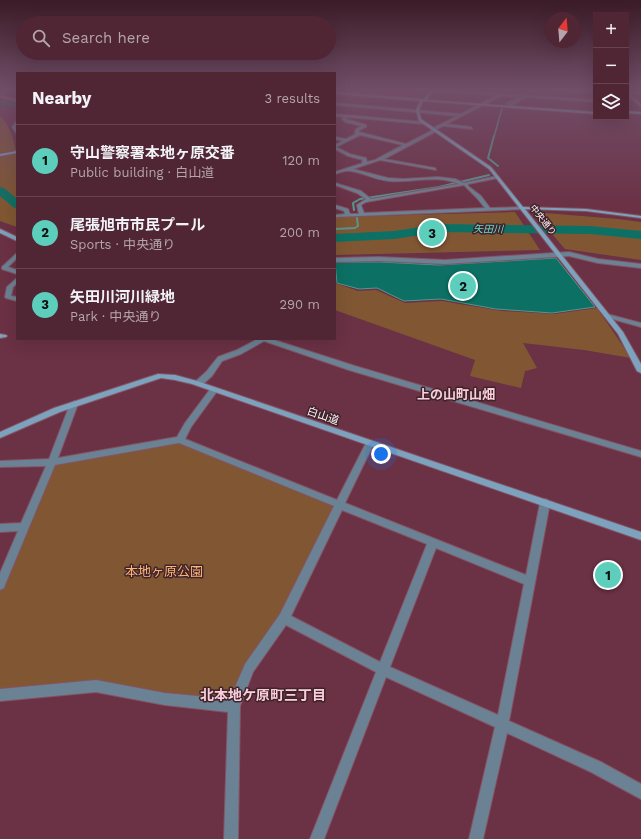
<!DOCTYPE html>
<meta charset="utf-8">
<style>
body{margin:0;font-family:"Work Sans","Noto Sans JP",sans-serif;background:#562d3c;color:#f1f3f6}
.controls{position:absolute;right:12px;top:12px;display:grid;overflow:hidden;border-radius:0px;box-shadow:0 4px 16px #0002}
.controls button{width:36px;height:36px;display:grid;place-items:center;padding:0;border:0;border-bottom:1px solid #67424f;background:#502534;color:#f1f3f6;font:20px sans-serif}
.compass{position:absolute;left:545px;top:12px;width:36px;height:36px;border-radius:50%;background:#502534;box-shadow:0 4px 16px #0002;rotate:16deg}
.you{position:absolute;left:381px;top:454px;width:14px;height:14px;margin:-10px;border:3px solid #fff;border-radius:50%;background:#1a73e8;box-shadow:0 0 0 6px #1a73e833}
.badge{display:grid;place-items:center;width:26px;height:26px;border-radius:50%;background:#5ccebb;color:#111;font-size:13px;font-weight:700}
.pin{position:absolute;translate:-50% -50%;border:2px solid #fff;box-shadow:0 1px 4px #0006}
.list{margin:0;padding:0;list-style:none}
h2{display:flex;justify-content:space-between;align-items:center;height:52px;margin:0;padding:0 16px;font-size:17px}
h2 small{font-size:13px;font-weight:400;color:#b4a5ac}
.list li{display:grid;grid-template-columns:26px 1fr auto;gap:12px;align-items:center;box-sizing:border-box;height:72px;padding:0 16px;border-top:1px solid #67424f}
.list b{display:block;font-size:15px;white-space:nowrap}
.list p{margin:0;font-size:13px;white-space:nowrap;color:#b4a5ac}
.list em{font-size:13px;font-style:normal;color:#b4a5ac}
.icon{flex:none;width:22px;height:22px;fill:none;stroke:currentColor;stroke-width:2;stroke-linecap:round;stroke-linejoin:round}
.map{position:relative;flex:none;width:641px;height:839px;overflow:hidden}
.search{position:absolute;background:#502534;box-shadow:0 4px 16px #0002;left:16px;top:16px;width:320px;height:44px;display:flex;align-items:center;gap:10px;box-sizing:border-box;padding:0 14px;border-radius:22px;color:#b4a5ac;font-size:15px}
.panel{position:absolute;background:#502534;box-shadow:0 4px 16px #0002;left:16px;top:72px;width:320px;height:268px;border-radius:0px}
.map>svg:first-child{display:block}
.green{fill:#815733}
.water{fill:#0c7164;stroke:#55978f}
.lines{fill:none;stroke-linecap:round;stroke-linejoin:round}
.stream-far1{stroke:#55978f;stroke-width:1.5}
.stream{stroke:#55978f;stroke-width:2}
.river{fill:#0c7164;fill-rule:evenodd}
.street-casing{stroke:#855364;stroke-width:2}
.secondary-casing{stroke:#855364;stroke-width:2}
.street{fill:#6a8293;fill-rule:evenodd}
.secondary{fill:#7ca2bd;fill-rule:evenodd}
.labels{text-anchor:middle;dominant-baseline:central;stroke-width:3;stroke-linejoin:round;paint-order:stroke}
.far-street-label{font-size:9px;fill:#feeff3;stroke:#3f242c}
.far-water-label{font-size:10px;font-style:italic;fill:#62e0cb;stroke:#3f242c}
.street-label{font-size:11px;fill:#feeff3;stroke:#3f242c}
.quarter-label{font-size:13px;font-weight:bold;fill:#faceda;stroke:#3f242c}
.near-park-label{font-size:13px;fill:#fdb375;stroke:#3f242c}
.near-neighbourhood-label{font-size:14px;font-weight:bold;fill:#faceda;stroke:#3f242c}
</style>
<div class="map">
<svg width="641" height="839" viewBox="0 0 641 839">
<rect width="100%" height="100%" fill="#6b3145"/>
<!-- green -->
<path class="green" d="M0,115C25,143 17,192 17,227L0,221Z
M515,212L540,250L335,255V217Z
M533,212L618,219L641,222V260L565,249Z
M335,283L358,291L376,290L405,303L442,301L502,311L554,314L597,308L631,358L584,350L523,343L537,368L525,371L521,388L470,376L475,360L335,310Z
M180,440L340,505L284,618L249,668L234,706L96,686L0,695V591L52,462Z"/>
<!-- water -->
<path class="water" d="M556,258L595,307L552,313L496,309L441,299L404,301L377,288L359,289L337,283L335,262H380L439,265Z"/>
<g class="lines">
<!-- stream-far1 -->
<path class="stream-far1" d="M626,88H629
M634,89H641
M521,97L533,90
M506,104L518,98
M499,118L502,109
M494,137L499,119"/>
<!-- stream -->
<path class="stream" d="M494,136L488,158L498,166
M354,210L353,203L360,199L439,187L489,175
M335,229L355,228L358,226L357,218"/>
<!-- river -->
<path class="river" d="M0,101L17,103V107L0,105Z
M0,187L4,188L17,199V209L13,207L0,196Z
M441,224L590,226L641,231V239L590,234L441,232L394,239L335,242V234L394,231Z"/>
<!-- street casing -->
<g class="street-casing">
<path id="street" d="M405,88L427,90L426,91Z
M511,88H514L504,94L596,100V102L526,97L509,107L508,105L523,97L501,96L446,124L471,127L472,129L443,126L435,130V132L384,159L435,168L436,170L380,160L353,169L388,178L403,179L438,177L455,179L464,183L497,176L499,177L498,178L468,184V186L481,196L490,208L523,207H525V209L335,217V215L345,214L344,211L335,208V205L348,209L350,214H359L357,205L366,199L357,193L335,185V183L361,191L371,199L459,184C437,174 412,183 389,181C375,180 362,172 350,171C345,170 339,173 335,174V172L363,163L362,162L363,160L348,156L335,149V145L343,141L335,139V137L346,139L356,134L355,133L356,129L362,126L345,122L342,119L344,117L335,116V114L424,122L423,124L347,117L346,119L366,125V127L359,130V132L406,144L431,131V129L458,116L335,105V103L461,114L497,95L432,91L431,89L500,94ZM360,135L403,145L375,160L367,162L366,158L350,154L336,147ZM464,185L477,198L485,208L364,213L361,205L366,202Z
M520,88L596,90V92L521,89Z
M626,92H641V94H630L641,104V107L626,94Z
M0,95L17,100V102L0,97Z
M16,122H17L16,127L17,134L12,127Z
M569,252L598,259L641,264V268L598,263L569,256L445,264L379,261L335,262V258L379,257L445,260Z
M17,253V258L8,267L17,270V274L2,269V267Z
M17,278V283L13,287L11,296L17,297V301L6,298L5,297L7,287Z
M607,314L641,323V327L605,317L604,316Z
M258,339H271L355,366L641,451V457L349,370L264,341L241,354L222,361L212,376L202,385H196L195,383L196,381L206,372L218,357L237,350Z
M214,387L218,390L191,427L185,439L337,500L367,441H373L374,443L345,503L526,575L540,503L542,500L545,499L548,500L550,503L509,721L601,762L641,784V799L591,772L507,733L483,839H469L495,727L386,677L324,839H310L376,672L286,625L253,672L240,706L238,839H224L228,712L165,705L96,692L0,701V689L96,680L165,693L230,699L245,664L280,614L334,506L179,443L55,465L5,585L4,588L0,590V573L18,531L0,532V524L21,523L46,466L0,467V461L49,459L70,404L74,401L78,404L58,458L177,437L185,423L211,388ZM342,510L427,544L380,662L291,616ZM436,548L524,584L498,715L390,667Z"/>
</g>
<!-- secondary casing -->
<g class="secondary-casing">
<path id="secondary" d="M432,88H434L427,100L596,112V114L423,101L419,110L421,119L491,167L523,207L586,209L641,216V218L586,211L525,209L623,332L641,364V373L637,371L618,334L489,169L419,121L416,110L420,101L335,94V92L423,99L425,98Z
M626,111L641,112V114L626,113Z
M17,151V153L0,156V154Z
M0,229L17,237V241L0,233Z
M0,334L6,335L7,336L6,337L0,338Z
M158,374L175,375L197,381L641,532V540L192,384L175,380L161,378L60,412L0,438V432L54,408Z"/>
</g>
<!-- street -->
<use href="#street" class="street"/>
<!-- secondary -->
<use href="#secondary" class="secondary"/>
</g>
<!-- sky -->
<linearGradient id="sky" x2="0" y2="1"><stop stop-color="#3b1b26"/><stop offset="0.43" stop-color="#714e68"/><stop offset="1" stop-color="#714e68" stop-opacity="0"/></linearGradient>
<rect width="641" height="206" fill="url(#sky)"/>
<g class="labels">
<!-- far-street labels -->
<g class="far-street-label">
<text transform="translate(543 220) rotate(52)">中央通り</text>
</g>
<!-- far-water labels -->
<g class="far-water-label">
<text transform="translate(488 229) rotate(1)">矢田川</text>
</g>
<!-- street labels -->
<g class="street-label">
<text transform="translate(323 416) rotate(19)">白山道</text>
</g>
<!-- quarter labels -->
<g class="quarter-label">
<text x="456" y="394">上の山町山畑</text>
</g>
<!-- near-park labels -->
<g class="near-park-label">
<text x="164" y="571">本地ヶ原公園</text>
</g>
<!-- near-neighbourhood labels -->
<g class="near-neighbourhood-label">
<text x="263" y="695">北本地ケ原町三丁目</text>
</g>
</g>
</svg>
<div class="controls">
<button>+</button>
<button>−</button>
<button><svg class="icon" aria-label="layers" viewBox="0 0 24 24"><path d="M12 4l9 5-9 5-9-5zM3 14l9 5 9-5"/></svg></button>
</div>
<svg class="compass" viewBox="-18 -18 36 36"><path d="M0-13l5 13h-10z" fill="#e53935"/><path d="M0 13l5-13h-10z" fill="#b4a5ac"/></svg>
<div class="you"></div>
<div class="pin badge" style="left:608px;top:575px">1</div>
<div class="pin badge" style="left:463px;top:286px">2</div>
<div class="pin badge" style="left:432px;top:233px">3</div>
<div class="search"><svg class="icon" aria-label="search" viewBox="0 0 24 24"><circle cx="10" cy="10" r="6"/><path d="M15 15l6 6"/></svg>Search here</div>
<section class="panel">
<h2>Nearby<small>3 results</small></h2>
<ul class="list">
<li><span class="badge">1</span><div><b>守山警察署本地ヶ原交番</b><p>Public building · 白山道</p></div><em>120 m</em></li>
<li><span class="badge">2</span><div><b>尾張旭市市民プール</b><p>Sports · 中央通り</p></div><em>200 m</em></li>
<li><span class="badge">3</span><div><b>矢田川河川緑地</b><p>Park · 中央通り</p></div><em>290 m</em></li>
</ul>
</section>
</div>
